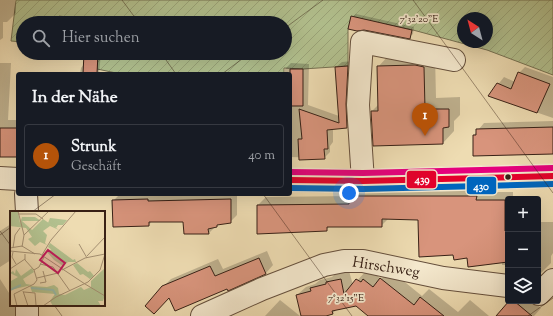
<!DOCTYPE html>
<html lang="de">
<meta charset="utf-8">
<style>
body{margin:0;font-family:"Sorts Mill Goudy",serif;background:#242831;color:#f1f3f6}
.controls{position:absolute;right:12px;bottom:12px;display:grid;overflow:hidden;border-radius:4px;box-shadow:0 4px 16px #0002}
.controls button{width:36px;height:36px;display:grid;place-items:center;padding:0;border:0;border-bottom:1px solid #363941;background:#171b24;color:#f1f3f6;font:20px sans-serif}
.compass{position:absolute;left:457px;top:12px;width:36px;height:36px;border-radius:50%;background:#171b24;box-shadow:0 4px 16px #0002;rotate:324deg}
.you{position:absolute;left:349px;top:193px;width:14px;height:14px;margin:-10px;border:3px solid #fff;border-radius:50%;background:#1a73e8;box-shadow:0 0 0 6px #1a73e833}
.badge{display:grid;place-items:center;width:26px;height:26px;border-radius:50%;background:#b45309;color:#fff;font-size:13px;font-weight:700}
.pin{position:absolute;translate:-50% -33px;filter:drop-shadow(0 1px 2px #0008)}
.pin::after{content:'';position:absolute;top:21px;width:14px;height:12px;background:inherit;clip-path:polygon(0 0,100% 0,50% 100%)}
.list{margin:0;padding:0;list-style:none}
h2{display:flex;justify-content:space-between;align-items:center;height:52px;margin:0;padding:0 16px;font-size:17px}
h2 small{font-size:13px;font-weight:400;color:#9ea1a6}
.list li{display:grid;grid-template-columns:26px 1fr auto;gap:12px;align-items:center;box-sizing:border-box;height:64px;margin:0 8px 8px;padding:0 8px;border:1px solid #363941;border-radius:4px}
.list b{display:block;font-size:15px;white-space:nowrap}
.list p{margin:0;font-size:13px;white-space:nowrap;color:#9ea1a6}
.list em{font-size:13px;font-style:normal;color:#9ea1a6}
.icon{flex:none;width:22px;height:22px;fill:none;stroke:currentColor;stroke-width:2;stroke-linecap:round;stroke-linejoin:round}
.map{position:relative;flex:none;width:553px;height:316px;overflow:hidden}
.search{position:absolute;background:#171b24;box-shadow:0 4px 16px #0002;left:16px;top:16px;width:276px;height:44px;display:flex;align-items:center;gap:10px;box-sizing:border-box;padding:0 14px;border-radius:22px;color:#9ea1a6;font-size:15px}
.panel{position:absolute;background:#171b24;box-shadow:0 4px 16px #0002;left:16px;top:72px;width:276px;height:124px;border-radius:4px}
.map>svg:first-child{display:block}
.garden{fill:url(#garden-furrows);stroke:#767253;fill-rule:evenodd}
.shadow{fill:#0003}
.building{fill:#d8947c;stroke:#382116}
.lines{fill:none;stroke-linecap:round;stroke-linejoin:round}
.minor-casing{stroke:#66503d;stroke-width:24}
.minor{stroke:#f4e8cd;stroke-width:22}
.bus-1-casing{stroke:#f4e8cd;stroke-width:9}
.bus-2-casing{stroke:#f4e8cd;stroke-width:9}
.bus-3-casing{stroke:#f4e8cd;stroke-width:9}
.bus-1{stroke:#e4002b;stroke-width:6}
.bus-2{stroke:#0065bd;stroke-width:6}
.bus-3{stroke:#e5007d;stroke-width:6}
.ticks{fill:none;stroke:#382116;stroke-width:1;stroke-opacity:0.45}
.bus-dot{fill:#382116;stroke:#f4e8cd;stroke-width:1.5}
.labels{text-anchor:middle;dominant-baseline:central;stroke-width:3.5;stroke-linejoin:round;paint-order:stroke}
.street-label{font-size:15px;fill:#382116;stroke:#f4e8cd}
.inset-river{fill:none;stroke:#99bcad;stroke-width:2}
.inset-road{fill:none;stroke:#a59174;stroke-width:1}
.view{fill:#c2185b;fill-opacity:0.15;stroke:#c2185b;stroke-width:2}
.inset-edge{fill:none;stroke:#382116;stroke-width:2}
.ticks-label{font-size:10px;text-anchor:middle;fill:#382116;stroke:#f4e8cd;stroke-width:3.5;stroke-linejoin:round;paint-order:stroke}
.line-badge{stroke:#f4e8cd;stroke-width:1.5}
.badge-label{font-size:11px;text-anchor:middle;font-weight:bold;fill:#fff}
</style>
<div class="map">
<svg width="553" height="316" viewBox="0 0 553 316">
<defs>
<pattern id="garden-furrows" width="10" height="10" patternUnits="userSpaceOnUse"><rect width="10" height="10" fill="#b3c290"/><path d="M-1 1l2-2M0 10L10 0M9 11l2-2" fill="none" stroke="#9ba67b"/></pattern>
</defs>
<rect width="100%" height="100%" fill="#eedcb2"/>
<filter id="stains"><feTurbulence type="fractalNoise" baseFrequency=".005" numOctaves="4"/><feColorMatrix values="0 0 0 0 .2 0 0 0 0 .09 0 0 0 0 .02 0 0 0 .5 -.17"/></filter>
<radialGradient id="worn" r=".72"><stop offset=".6" stop-color="#630" stop-opacity="0"/><stop offset="1" stop-color="#630" stop-opacity=".3"/></radialGradient>
<!-- garden -->
<path class="garden" d="M16,0H553V75L487,50L413,30L352,17L348,29V66L303,69L284,68V74H121L97,69L98,53H285V23H100V21L59,16L58,23H23V42L11,41ZM463,18H487V42H463Z"/>
<!-- shadow -->
<path class="shadow" d="M0,0H15L16,13L7,22H3V38L0,40Z
M356,14L414,27L413,34L409,37L352,17Z
M91,17L103,18V23H87V21Z
M85,53H101L99,74H80L81,68L84,64Z
M389,55H435L436,98L460,97V115L454,121V131L443,143L372,111L379,104L378,67Z
M353,61L352,121L347,127L333,128V142L330,146V152L324,158L290,157V74H285V69L291,63L309,64L308,105L339,116L336,67L342,62Z
M0,63H11L8,120H18V156H0Z
M525,67L553,77V118L489,96L504,77L515,82L519,73Z
M553,121V153L474,155V135L484,123Z
M358,188H484V192H513V199H508V265H502V262L468,257L419,219L389,218L381,226H330L326,230L258,205L266,197L350,196Z
M120,194H237V215L230,222L219,223L209,233L184,220L152,221L149,225L113,201Z
M538,222H553V253L551,256V263L538,276Z
M11,224V260L0,267V231Z
M267,251L273,265L266,273L176,310L170,296L163,287L171,279L218,259L223,269Z
M390,270L422,296L429,289L458,312L470,300L489,316H370L357,305L336,310L333,313L321,316H302L297,295L306,287L315,284L320,280L332,277L335,274L349,271L353,285L366,271L370,274L373,272L381,279Z
M0,279L11,296V305H17L24,316H0Z
M280,300L300,316H265Z
M510,301H532L541,308L534,316H498Z"/>
<!-- building -->
<path class="building" d="M351,16L412,30L410,39L364,30L357,31L348,29Z
M84,53H98L97,74H83Z
M415,65L424,67L425,109H449V127L443,128V144L373,146L371,111H378L377,66Z
M348,66L346,104L347,128L327,130L328,149H324L325,159L299,160L298,139H302L299,109L339,123L335,67Z
M290,69H303V106H290Z
M518,72L550,84L537,113L488,96L497,83L511,89Z
M553,127V154L473,156V135H476V129Z
M0,128H18V157H0Z
M349,196H477L476,200H505V231H508V262L468,267L467,258L454,260L453,255L419,257L418,220L382,219V227H327V231L257,234V205L349,204Z
M148,199V201L231,199V223L217,225V227L208,229L209,234H184L183,222H149V226L113,227L112,200Z
M259,258L266,274L228,291L227,289L175,311L169,298L154,314L145,306L162,286L210,266L215,276Z
M380,278L414,305L420,297L444,316H368L356,306L332,311L333,314L326,316H301L296,295L311,291L310,288L326,284V282L341,279L344,294L356,279L361,282L363,279L373,287Z
M509,301H514L532,316H496Z"/>
<g class="lines">
<!-- minor casing -->
<g class="minor-casing">
<path id="minor" d="M0,178L18,179
M290,180L363,181L553,176
M363,181L358,105L362,42L454,60
M26,194L27,212
M539,294L553,280
M27,305V316
M202,316L262,289L324,265L344,261H363L443,278L508,286"/>
</g>
<!-- minor -->
<use href="#minor" class="minor"/>
<!-- bus-1 casing -->
<g class="bus-1-casing">
<path id="bus-1" d="M290,180L363,181L553,176"/>
</g>
<!-- bus-2 casing -->
<g class="bus-2-casing">
<path id="bus-2" d="M290,188L363,189L553,184"/>
</g>
<!-- bus-3 casing -->
<g class="bus-3-casing">
<path id="bus-3" d="M290,172L363,173L553,168"/>
</g>
<!-- bus-1 -->
<use href="#bus-1" class="bus-1"/>
<!-- bus-2 -->
<use href="#bus-2" class="bus-2"/>
<!-- bus-3 -->
<use href="#bus-3" class="bus-3"/>
</g>
<!-- ticks -->
<path class="ticks" d="M122,0L139,23M413,0L553,193M285,28L323,0M161,53L176,74M222,74L250,53M263,194L352,316M32,212L56,194M0,231L11,246M0,235L11,227M54,305L62,316M528,316L553,298"/>
<!-- markers -->
<circle class="bus-dot" cx="508" cy="177" r="3.5"/>
<g class="labels">
<!-- street labels -->
<g class="street-label">
<text transform="translate(386 268) rotate(9)">Hirschweg</text>
</g>
</g>
<!-- overview -->
<g transform="translate(10 211)">
<rect width="95" height="95" fill="#eedcb2"/>
<path d="M0,0H8L10,12L12,6H25L31,10H12L22,19L33,8L49,19L40,15L33,20L37,24L35,32L37,34L30,31L25,35L18,28L22,26L16,17L0,15ZM40,32L63,49L65,48L66,51H58L38,36ZM67,52L78,61L80,60L84,65L80,68L73,63L70,64L63,54ZM22,57L24,61L13,68L16,73L22,74L0,79L1,70L8,66L0,62L3,60L5,63L6,58L11,65ZM79,80L84,86L77,94L72,90L79,82L65,89Z" fill="#b3c290"/>
<path d="M95,57V84L93,90H88L91,95H43L40,90L45,83L22,81L20,75L37,76L44,74L48,77L49,83L55,84L71,76L74,79L81,76V70Z" fill="#b3c290"/>
<path d="M40,7L57,9L53,14H48L46,17L38,12ZM42,38L58,51L53,55L44,49L37,41Z" fill="#b3c290"/>
<path class="inset-river" d="M21,77L43,79L46,84M0,79L11,74"/>
<path class="inset-road" d="M8,0L14,24L12,36M81,0H95M8,3H26L33,8M14,24L39,0M69,33L77,47M0,37L12,35L25,43M3,37L5,24L10,17M0,40L30,43L75,73M3,41L2,46L6,53M32,44L41,29L66,0M77,45L95,26M30,53L43,56L60,80M0,58L15,48M24,59L29,56L34,46M52,59L75,47L95,43M27,67L48,62M30,72L36,71L33,60M75,73L95,85M13,80L18,95M14,81L25,82L26,94M7,95L4,83L24,73L27,69L24,59L15,49V43M33,95L46,86L78,71L90,59L95,43"/>
<path class="view" d="M38,39L55,52L48,62L30,49Z"/>
<rect width="95" height="95" class="inset-edge"/>
</g>
<g class="ticks-label">
<text x="419" y="22">7°32'20"E</text>
<text x="346" y="301">7°32'15"E</text>
</g>
<g class="line-badge">
<rect x="406" y="170" width="31" height="19" rx="4" fill="#e4002b"/>
<rect x="466" y="176" width="31" height="19" rx="4" fill="#0065bd"/>
</g>
<g class="badge-label">
<text x="422" y="183">439</text>
<text x="481" y="190">430</text>
</g>
<rect width="100%" height="100%" filter="url(#stains)"/>
<rect width="100%" height="100%" fill="url(#worn)"/>
</svg>
<div class="controls">
<button>+</button>
<button>−</button>
<button><svg class="icon" aria-label="layers" viewBox="0 0 24 24"><path d="M12 4l9 5-9 5-9-5zM3 14l9 5 9-5"/></svg></button>
</div>
<svg class="compass" viewBox="-18 -18 36 36"><path d="M0-13l5 13h-10z" fill="#e53935"/><path d="M0 13l5-13h-10z" fill="#9ea1a6"/></svg>
<div class="you"></div>
<div class="pin badge" style="left:425px;top:136px">1</div>
<div class="search"><svg class="icon" aria-label="search" viewBox="0 0 24 24"><circle cx="10" cy="10" r="6"/><path d="M15 15l6 6"/></svg>Hier suchen</div>
<section class="panel">
<h2>In der Nähe<small></small></h2>
<ul class="list">
<li><span class="badge">1</span><div><b>Strunk</b><p>Geschäft</p></div><em>40 m</em></li>
</ul>
</section>
</div>
